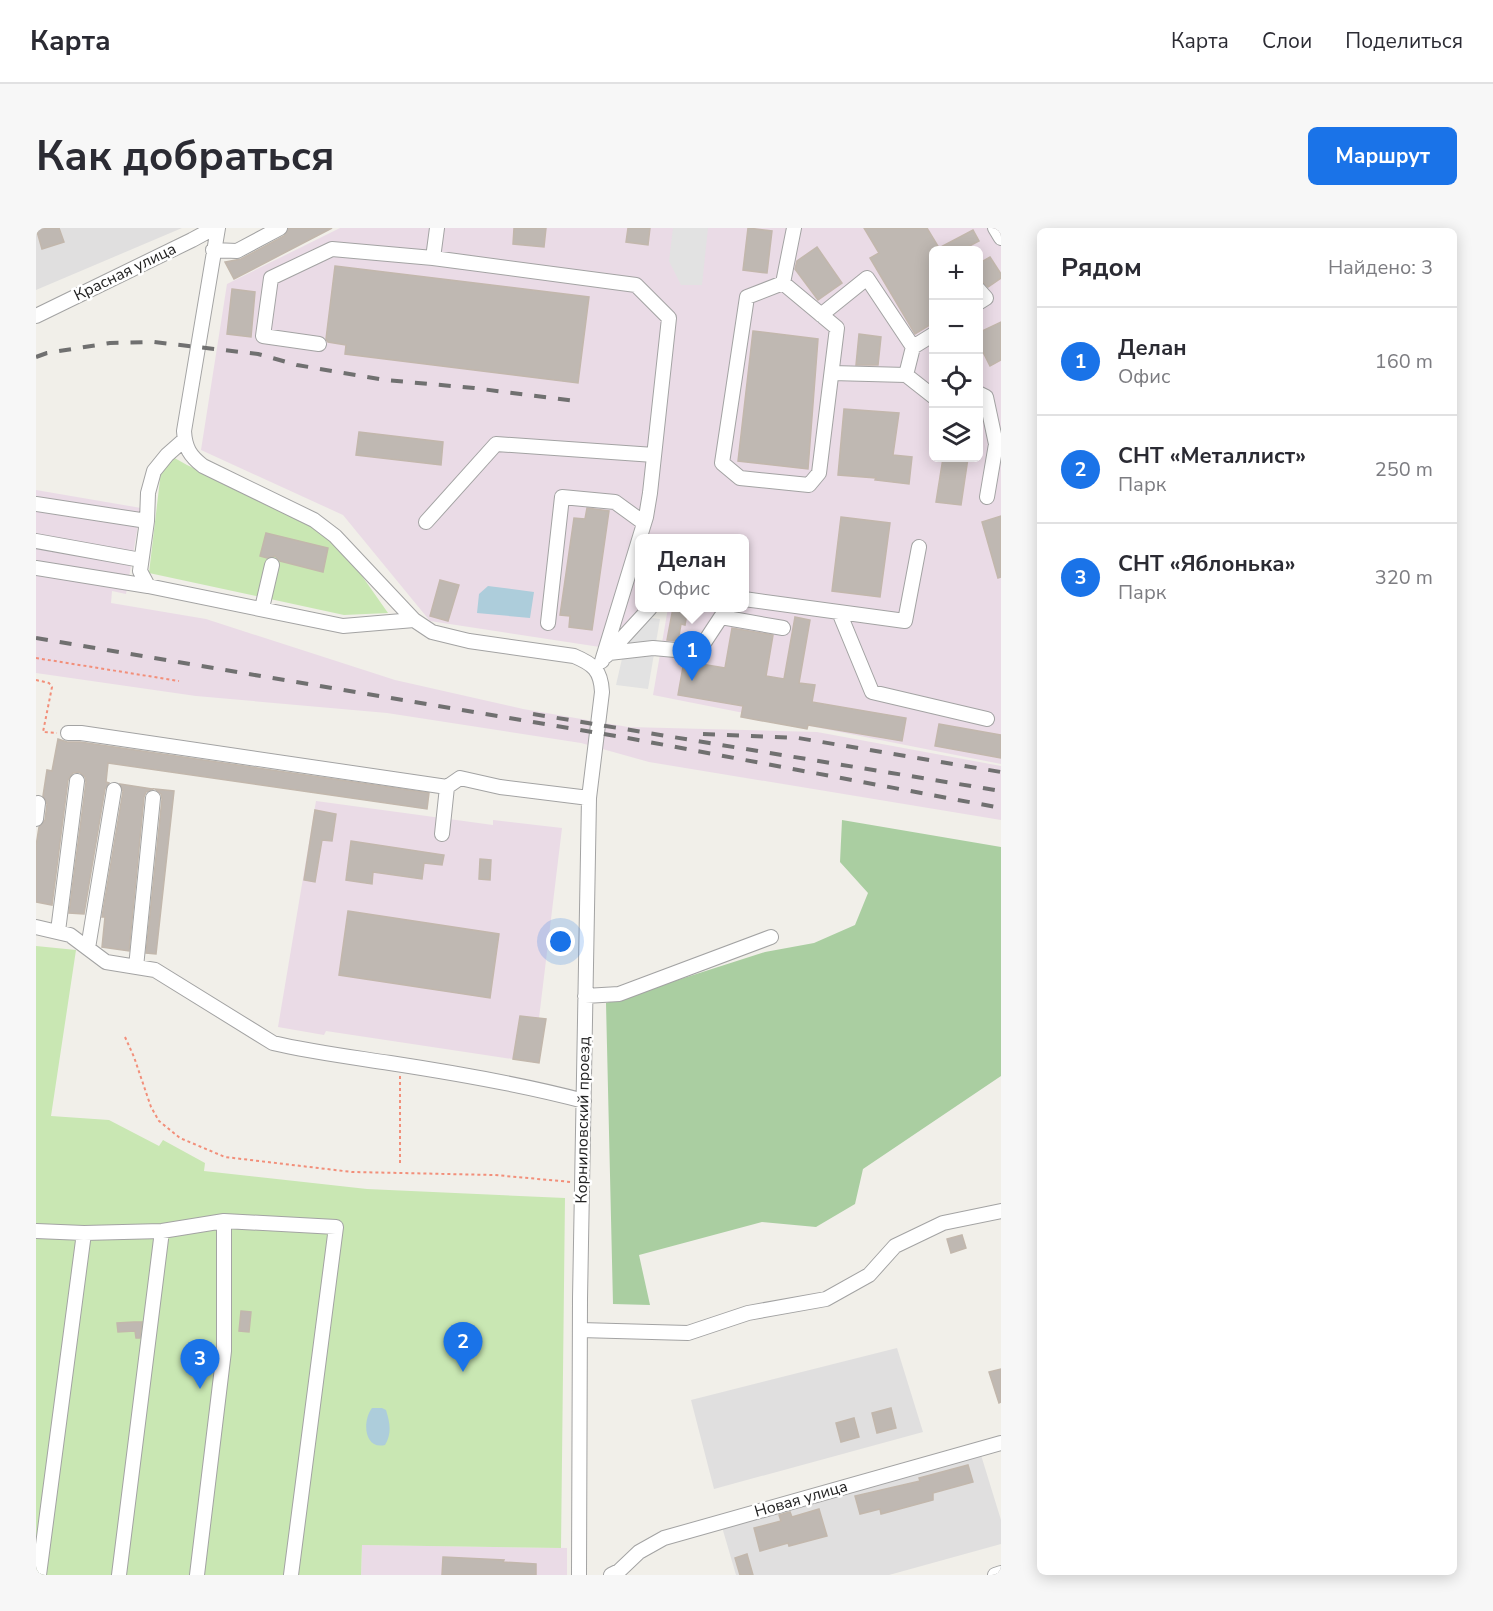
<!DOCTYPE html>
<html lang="ru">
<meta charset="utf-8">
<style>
body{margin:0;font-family:"Nunito Sans",sans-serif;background:#f7f7f7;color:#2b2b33}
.controls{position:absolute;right:18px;top:18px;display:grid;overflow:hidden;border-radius:9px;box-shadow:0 3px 15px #0003}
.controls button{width:54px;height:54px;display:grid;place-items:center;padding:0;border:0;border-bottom:2px solid #e1e1e2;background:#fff;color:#2b2b33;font:30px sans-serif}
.you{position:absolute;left:525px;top:714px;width:21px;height:21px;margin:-15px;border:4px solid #fff;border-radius:50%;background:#1a73e8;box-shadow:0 0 0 9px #1a73e833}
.badge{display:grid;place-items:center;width:39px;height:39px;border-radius:50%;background:#1a73e8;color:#fff;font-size:20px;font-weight:700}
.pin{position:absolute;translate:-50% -50px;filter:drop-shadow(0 2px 3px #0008)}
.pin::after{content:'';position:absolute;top:32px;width:21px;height:18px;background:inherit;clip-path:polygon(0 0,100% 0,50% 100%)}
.popup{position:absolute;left:599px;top:306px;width:114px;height:78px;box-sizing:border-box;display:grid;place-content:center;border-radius:9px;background:#fff;filter:drop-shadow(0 2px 4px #0005);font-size:20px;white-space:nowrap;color:#7c7c81}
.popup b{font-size:22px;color:#2b2b33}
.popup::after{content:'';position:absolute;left:50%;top:100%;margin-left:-12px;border:12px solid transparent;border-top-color:#fff}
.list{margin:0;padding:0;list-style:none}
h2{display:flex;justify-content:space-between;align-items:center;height:78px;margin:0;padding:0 24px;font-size:26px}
h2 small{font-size:20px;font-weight:400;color:#7c7c81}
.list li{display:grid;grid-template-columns:39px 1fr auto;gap:18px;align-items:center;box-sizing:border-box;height:108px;padding:0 24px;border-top:2px solid #e1e1e2}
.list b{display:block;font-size:22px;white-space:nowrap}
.list p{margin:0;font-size:20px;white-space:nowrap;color:#7c7c81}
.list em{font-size:20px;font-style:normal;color:#7c7c81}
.icon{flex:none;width:33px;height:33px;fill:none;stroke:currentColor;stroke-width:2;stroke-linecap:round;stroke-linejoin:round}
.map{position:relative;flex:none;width:965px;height:1347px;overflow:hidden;border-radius:9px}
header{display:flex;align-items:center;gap:36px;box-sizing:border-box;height:84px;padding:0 30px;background:#fff;border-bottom:2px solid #e1e1e2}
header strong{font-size:28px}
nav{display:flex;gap:33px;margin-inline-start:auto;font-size:21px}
.intro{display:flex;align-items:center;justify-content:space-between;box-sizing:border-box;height:144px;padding:0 36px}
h1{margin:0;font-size:42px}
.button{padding:15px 27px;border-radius:9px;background:#1a73e8;color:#fff;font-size:21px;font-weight:700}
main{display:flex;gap:36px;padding:0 36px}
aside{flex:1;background:#fff;border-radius:9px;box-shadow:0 3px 15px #0003}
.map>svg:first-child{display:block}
.residential{fill:#e0dfdf}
.industrial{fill:#eadbe6;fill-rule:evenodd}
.grass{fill:#c9e7b3}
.forest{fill:#aacea1}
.parking{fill:#e2e2e2}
.water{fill:#adcddb}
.building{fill:#bfb8b2;stroke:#c2b7ac;stroke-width:1.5}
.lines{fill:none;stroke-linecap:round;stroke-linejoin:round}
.minor-casing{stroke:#a3a3a3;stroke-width:16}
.path{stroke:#f28f7a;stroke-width:2;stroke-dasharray:3 3;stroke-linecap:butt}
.minor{stroke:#fff;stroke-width:14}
.rail{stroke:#707070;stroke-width:4;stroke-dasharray:12 12;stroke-linecap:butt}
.labels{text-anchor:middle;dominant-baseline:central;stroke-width:5;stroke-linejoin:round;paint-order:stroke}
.street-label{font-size:16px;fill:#222;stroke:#fff}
</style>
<header>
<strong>Карта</strong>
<nav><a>Карта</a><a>Слои</a><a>Поделиться</a></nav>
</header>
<div class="intro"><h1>Как добраться</h1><a class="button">Маршрут</a></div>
<main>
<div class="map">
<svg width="965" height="1347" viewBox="0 0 965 1347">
<rect width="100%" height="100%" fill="#f1efe9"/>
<!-- residential -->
<path class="residential" d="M0,0H146L0,62Z
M861,1120L887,1204L678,1261L655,1172Z
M945,1227L965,1292V1316L853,1347H700L686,1299Z"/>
<!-- industrial -->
<path class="industrial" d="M304,0H965V536L617,467L632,380H708V310H604V380H606L564,419L394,393L307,287L165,222L191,56ZM898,22H942V230H898Z
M0,262L105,280L90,366L76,363L75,375L170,391L359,452L487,481L592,499L781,504L965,538V592L613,534L545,515L351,485L160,468L0,445Z
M280,573L457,597V592L526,600L503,790L510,791L503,835L290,803L288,807L242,799Z
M326,1317L531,1320V1347H325Z"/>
<!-- grass -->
<path class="grass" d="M135,228L151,237L278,297L312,328L352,385L308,387L113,345L125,243Z
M0,718L40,722L15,888L73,892L123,918L127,912L169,935L168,943L331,961L529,970L525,1320L326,1317L325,1347H0Z"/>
<!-- forest -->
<path class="forest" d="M806,592L965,619V848L827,941L819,976L780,999L726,994L603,1027L614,1077L577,1076L570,775L729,724L778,715L819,697L832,665L804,634Z"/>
<!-- parking -->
<path class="parking" d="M637,0H672L666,57H645L633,33Z
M610,389L624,391L612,461L580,457L590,413Z"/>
<!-- water -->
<path class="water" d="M452,358L498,364L494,390L441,385L443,366Z
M336,1180H346L350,1182C354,1195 356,1205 349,1217C328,1222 326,1193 336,1180Z"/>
<!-- building -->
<path class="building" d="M0,0H23L28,14L6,21Z
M253,0H296L198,51L189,34L205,31L248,8Z
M478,0H510L508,19L477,16Z
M592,0H614L612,17L590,14Z
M712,0L736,3L731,45L707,42Z
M828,0H891L903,20L937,2L943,13L926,22H897V95L879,106L834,30L843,25Z
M781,19L806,55L782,72L759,41L761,33Z
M954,29L965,46V50L952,59L942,50V36Z
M299,38L553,69L542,155L309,126L310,117L292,114L290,111Z
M196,61L219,64L215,109L191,106Z
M965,94V132L954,138L942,114V105Z
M717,103L782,111L772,241L702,233Z
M823,106L845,109L842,137H820Z
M808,181L863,185L857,227L876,229L873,256L839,252L840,250L802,247Z
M323,204L407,214L405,237L320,227Z
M907,230H932L925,277L900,274Z
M551,280L573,283L556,402L533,399L534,388L524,387L538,290L549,291Z
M965,288V349L962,350L946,294Z
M805,289L854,295L844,369L796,363Z
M230,305L292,320L287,344L244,333L239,328L231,330L224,328Z
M404,352L423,357L412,393L394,388Z
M637,380H652L649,397L645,396L642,413L631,412Z
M759,389L774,392L763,455L779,457L776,474L870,490L866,513L772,497L771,501L705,489L707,478L642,467L648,433L689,440L696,400L737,407L730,448L748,451Z
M903,496L965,507V530L899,518Z
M22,511L31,514H44L393,565L391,581L72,535L70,554L73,555L69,561L48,686L33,685L50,554L49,549L43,544L37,545L32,552L16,677L0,674V618L3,599L9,592L11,576L7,568L11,542L16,543Z
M84,556L117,561L110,564L108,569L93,723L66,719L69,689H66L87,563Z
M119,561L138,563L120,726L110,725L126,571L125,566Z
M279,582L300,586L296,613L286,612L279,654L268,652Z
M315,613L408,627L406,637L388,635L386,651L337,644L336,656L310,652Z
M444,631L455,632L454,652L443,651Z
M312,683L463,706L454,770L303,747Z
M484,788L510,791L503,835L477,831Z
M926,1007L930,1020L915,1025L911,1011Z
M205,1083L215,1084L213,1104L203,1103Z
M98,1094H106L104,1110H100L99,1103L82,1104L81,1095Z
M965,1141V1174L963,1175L953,1144Z
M855,1180L860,1200L841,1205L836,1185Z
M818,1190L823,1209L805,1214L800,1195Z
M932,1237L937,1254L897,1265V1272L845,1286L844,1281L824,1286L819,1268L884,1253L883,1250Z
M783,1281L791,1308L753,1318L752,1315L724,1323L718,1300L745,1293L743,1287L754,1284L756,1289Z
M711,1326L717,1347H704L699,1330Z
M407,1329L468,1332L467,1334L500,1336V1347H406Z"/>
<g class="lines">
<!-- minor casing -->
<g class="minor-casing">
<path id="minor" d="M182,0L148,203C149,220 154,228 167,238L278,292L299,308L378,392L396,404L433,413L538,428C557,436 565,442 566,464L553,570L544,1071L543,1347
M401,0L397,30L600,57L633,90L614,265L610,289L566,433
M959,0L965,10
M177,22L201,23L244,0
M747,55L801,100L783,245L773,257L704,250L686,235L711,69Z
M747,55L758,0
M942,61L950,70L942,75
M785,87L831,50L877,119L870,147L796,145
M0,88L156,12L178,0
M283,116L227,108L235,50L296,21L397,30
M877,119L898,106
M870,147L898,169
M942,165L950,169L960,216L951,269
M148,212L131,227L118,243L112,265L111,293L104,343L112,358L307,398L378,392
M0,276L111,293
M390,294L460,216L618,227
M0,313L105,332
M0,340L112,358
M708,371L869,393L883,319
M226,380L236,337
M803,384L836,464L951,491
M512,395L526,269L579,274L608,295
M573,425L617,420L662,424L685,389L747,400
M570,428L614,380
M32,505H45L411,559L424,550L464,559L553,570
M0,591L2,575
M406,606L411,559
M0,699L34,707L70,734L119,742L237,815C275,824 315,829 354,835C419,845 485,856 548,873
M22,703L41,553
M52,720L78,562
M100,739L117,570
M549,768L583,766L735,709
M0,1003L48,1005L126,1003L188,993L300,999L255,1347
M544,1102L652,1105L712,1085L790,1071L833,1047L859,1018L907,995L965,983
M3,1347L48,1005
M83,1347L126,1003
M161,1347L188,1123V993
M575,1347L583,1343L603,1324L628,1310L965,1215
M959,1347L965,1345"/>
</g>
<!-- path -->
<path class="path" d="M0,430L143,453
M0,452L13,455L16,459L7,504L21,505
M89,809L98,829L115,879L123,893L144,910L189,929L316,944L459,947L535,954
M364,848V935"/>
<!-- minor -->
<use href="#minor" class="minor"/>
<!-- rail -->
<path class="rail" d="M0,129L11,125L74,115L118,114L222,126L261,137L349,152L438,160L539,173
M0,410L597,511L965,580
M497,486L965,563
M667,506L762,510L965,544"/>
</g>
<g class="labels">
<!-- street labels -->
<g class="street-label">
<text transform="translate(89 44) rotate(-26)">Красная улица</text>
<text transform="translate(547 892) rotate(-89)">Корниловский проезд</text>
<text transform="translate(765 1271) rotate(-16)">Новая улица</text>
</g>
</g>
</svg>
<div class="controls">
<button>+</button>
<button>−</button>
<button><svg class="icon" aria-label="locate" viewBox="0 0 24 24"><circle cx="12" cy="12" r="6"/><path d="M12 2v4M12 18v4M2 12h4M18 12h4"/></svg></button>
<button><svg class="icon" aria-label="layers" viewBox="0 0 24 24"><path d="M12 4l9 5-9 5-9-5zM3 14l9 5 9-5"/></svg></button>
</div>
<div class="you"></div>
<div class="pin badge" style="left:656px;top:453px">1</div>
<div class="popup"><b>Делан</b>Офис</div>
<div class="pin badge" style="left:427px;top:1144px">2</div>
<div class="pin badge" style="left:164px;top:1161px">3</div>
</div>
<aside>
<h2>Рядом<small>Найдено: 3</small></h2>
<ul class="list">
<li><span class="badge">1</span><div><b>Делан</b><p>Офис</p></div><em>160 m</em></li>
<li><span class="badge">2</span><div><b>СНТ «Металлист»</b><p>Парк</p></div><em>250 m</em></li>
<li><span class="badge">3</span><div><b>СНТ «Яблонька»</b><p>Парк</p></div><em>320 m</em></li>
</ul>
</aside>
</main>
